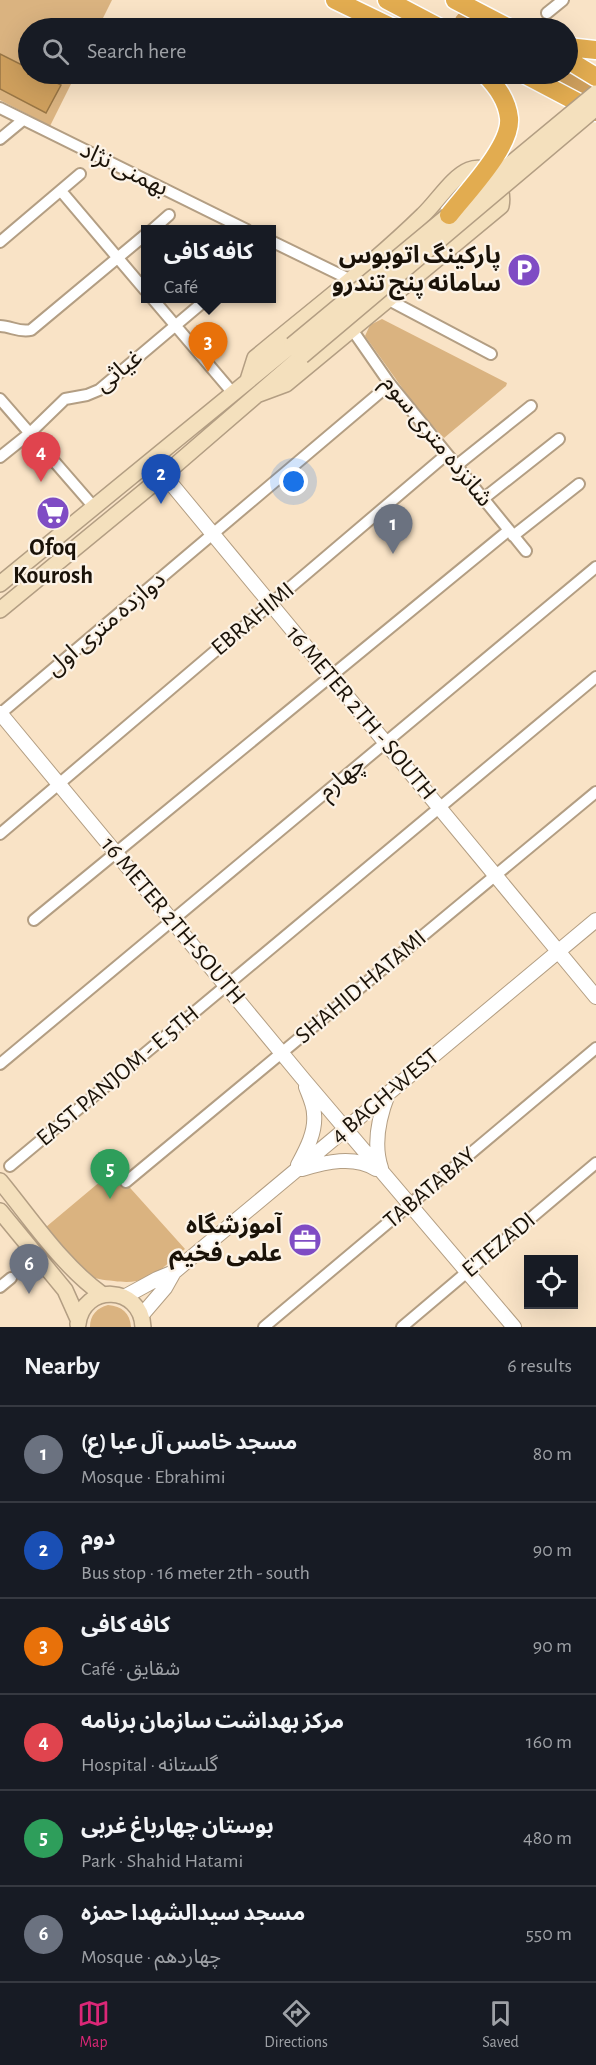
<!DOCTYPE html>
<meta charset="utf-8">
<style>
body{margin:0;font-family:"Alegreya Sans","Noto Sans Arabic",sans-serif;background:#20242c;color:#f1f3f6}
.controls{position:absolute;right:18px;bottom:18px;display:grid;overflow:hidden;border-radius:0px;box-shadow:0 6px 24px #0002}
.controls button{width:54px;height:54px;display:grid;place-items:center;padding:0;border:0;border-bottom:2px solid #363941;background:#171b24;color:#f1f3f6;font:30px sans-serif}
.you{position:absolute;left:294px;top:482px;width:21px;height:21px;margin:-15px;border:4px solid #fff;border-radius:50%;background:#1a73e8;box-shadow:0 0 0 9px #1a73e833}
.badge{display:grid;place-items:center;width:39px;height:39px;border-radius:50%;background:#db2777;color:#fff;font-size:20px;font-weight:700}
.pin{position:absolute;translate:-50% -50px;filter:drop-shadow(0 2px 3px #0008)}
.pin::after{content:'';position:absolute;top:32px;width:21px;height:18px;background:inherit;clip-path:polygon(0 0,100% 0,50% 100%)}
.popup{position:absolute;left:141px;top:225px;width:135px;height:78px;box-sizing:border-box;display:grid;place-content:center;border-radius:0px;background:#171b24;filter:drop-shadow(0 2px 4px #0005);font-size:20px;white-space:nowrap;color:#9ea1a6}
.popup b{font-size:22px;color:#f1f3f6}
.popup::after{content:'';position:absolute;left:50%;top:100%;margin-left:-12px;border:12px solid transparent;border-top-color:#171b24}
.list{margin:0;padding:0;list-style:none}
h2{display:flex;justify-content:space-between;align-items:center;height:78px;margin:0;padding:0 24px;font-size:26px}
h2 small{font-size:20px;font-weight:400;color:#9ea1a6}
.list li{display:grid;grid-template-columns:39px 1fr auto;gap:18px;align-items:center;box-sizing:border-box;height:96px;padding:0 24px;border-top:2px solid #363941}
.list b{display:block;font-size:22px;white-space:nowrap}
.list p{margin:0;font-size:20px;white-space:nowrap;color:#9ea1a6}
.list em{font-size:20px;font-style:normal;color:#9ea1a6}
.icon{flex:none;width:33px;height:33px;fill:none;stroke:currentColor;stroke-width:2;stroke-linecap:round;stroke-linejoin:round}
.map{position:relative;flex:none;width:596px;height:1327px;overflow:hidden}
.search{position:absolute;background:#171b24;box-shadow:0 6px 24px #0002;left:18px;right:18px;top:18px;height:66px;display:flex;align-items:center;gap:15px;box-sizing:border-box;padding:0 21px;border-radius:33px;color:#9ea1a6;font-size:22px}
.sheet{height:654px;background:#171b24}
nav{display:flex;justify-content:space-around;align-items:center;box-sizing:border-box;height:84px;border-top:2px solid #363941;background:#171b24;font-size:16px;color:#9ea1a6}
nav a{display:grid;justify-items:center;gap:3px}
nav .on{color:#db2777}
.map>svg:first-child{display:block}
.green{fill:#dab380}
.water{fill:#ce9f5d;stroke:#987544;stroke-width:1.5}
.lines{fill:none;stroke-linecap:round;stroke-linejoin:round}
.river{stroke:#ce9f5d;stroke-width:18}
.minor-casing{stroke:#b39e83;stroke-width:14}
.tertiary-casing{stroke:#b39e83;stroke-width:16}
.secondary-casing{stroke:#b39e83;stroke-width:18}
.trunk-casing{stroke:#fff;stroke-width:21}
.minor{stroke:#fff;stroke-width:10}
.tertiary{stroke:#fff;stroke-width:14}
.secondary{stroke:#f4e0bd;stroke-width:15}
.trunk{stroke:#e2ac50;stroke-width:18}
.secondary-bridge-casing{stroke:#b39e83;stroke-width:18;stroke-linecap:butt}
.trunk-bridge-casing{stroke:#fff;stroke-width:21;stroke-linecap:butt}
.secondary-bridge{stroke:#f4e0bd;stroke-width:15}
.trunk-bridge{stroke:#e2ac50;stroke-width:18}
.labels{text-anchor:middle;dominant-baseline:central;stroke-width:4.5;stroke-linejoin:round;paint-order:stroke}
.street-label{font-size:24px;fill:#1a1208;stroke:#fcf3e7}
.poi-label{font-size:24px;font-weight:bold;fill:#1a1208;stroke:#fcf3e7;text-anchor:end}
</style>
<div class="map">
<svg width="596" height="1327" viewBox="0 0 596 1327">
<rect width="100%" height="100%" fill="#f9e3c6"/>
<!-- green -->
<path class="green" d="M0,0H112L98,28H28V74H76L50,126L0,100Z
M382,319L507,383L506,386L444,438L418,410L365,336L370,325Z
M114,1170L185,1249C159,1270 150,1286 114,1281C103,1280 95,1279 86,1274L46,1227Z
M108,1305C122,1306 130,1313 131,1327H90C90,1315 97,1308 108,1305Z"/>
<!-- water -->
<path class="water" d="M0,54L28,68V74H39L61,85L46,113L0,89Z"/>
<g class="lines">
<!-- river -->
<path class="river" d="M464,21L477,28
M557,74L596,96"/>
<!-- minor casing -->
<g class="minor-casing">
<path id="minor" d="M547,13L563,0
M0,108L247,230
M0,139L23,120
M61,191L145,290
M152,230L169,215
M271,241L349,279
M0,242L80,174
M152,298L232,392
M387,299L491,354
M0,326C11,326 19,333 31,330L145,235
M351,328L390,384L526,551
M0,399L93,506
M0,457L30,433L65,399L87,395L99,390L208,298
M456,466L531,406
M483,499L559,439
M513,536L579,484
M0,714L390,384
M0,834L447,454
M34,920L509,530
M0,1064L596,567
M10,1166L596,677
M126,1182L596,792
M0,1287L11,1278
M264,1327L596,1048
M402,1327L596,1163"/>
</g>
<!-- tertiary casing -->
<g class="tertiary-casing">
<path id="tertiary" d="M164,475L596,997
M0,713L304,1080L514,1327
M298,1165C306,1150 316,1132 314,1114C314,1105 309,1095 306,1087
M381,1168C373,1144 379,1117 388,1094
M302,1169C326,1162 354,1155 376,1169
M124,1297L157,1279L174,1272L596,920
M141,1316L165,1288L174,1272"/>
</g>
<!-- secondary casing -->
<g class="secondary-casing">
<path id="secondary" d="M248,380L255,358C311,311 371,266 423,215C437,202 452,177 469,170C491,161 505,187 501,206L286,384L259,394
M0,584L292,345
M0,610L164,475L302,356
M0,1181C32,1220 62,1266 103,1295
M0,1211L65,1290L78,1319
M78,1324C83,1283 141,1285 143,1327"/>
</g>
<!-- trunk casing -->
<g class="trunk-casing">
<path id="trunk" d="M335,0L393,28
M387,0L440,28
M455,0L509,28
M568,47L596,50
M568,60L596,77
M524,74L596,112"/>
</g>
<!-- minor -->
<use href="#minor" class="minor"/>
<!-- tertiary -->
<use href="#tertiary" class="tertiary"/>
<!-- secondary -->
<use href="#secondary" class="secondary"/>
<!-- trunk -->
<use href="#trunk" class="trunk"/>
<!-- secondary-bridge casing -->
<g class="secondary-bridge-casing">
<path id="secondary-bridge" d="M292,345L596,93
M302,356L596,108"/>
</g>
<!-- trunk-bridge casing -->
<g class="trunk-bridge-casing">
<path id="trunk-bridge" d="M449,215C466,193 512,146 509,118C507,100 497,87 485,74"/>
</g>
<!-- secondary-bridge -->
<use href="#secondary-bridge" class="secondary-bridge"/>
<!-- trunk-bridge -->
<use href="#trunk-bridge" class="trunk-bridge"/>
</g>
<!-- icons -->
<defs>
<g id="parking-disc" transform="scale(1.725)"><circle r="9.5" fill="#7f4cc4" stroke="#fcf3e7"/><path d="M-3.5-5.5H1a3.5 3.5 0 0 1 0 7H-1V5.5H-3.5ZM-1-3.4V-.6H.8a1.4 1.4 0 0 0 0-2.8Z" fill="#fff"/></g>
<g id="supermarket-disc" transform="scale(1.725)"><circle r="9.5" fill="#7f4cc4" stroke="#fcf3e7"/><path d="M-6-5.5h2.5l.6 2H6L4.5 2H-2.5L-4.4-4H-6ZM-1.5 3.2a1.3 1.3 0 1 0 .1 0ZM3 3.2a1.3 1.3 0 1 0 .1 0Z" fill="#fff"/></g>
<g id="office-disc" transform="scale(1.725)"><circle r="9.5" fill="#7f4cc4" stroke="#fcf3e7"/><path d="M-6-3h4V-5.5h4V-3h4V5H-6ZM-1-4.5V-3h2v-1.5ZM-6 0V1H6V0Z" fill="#fff"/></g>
</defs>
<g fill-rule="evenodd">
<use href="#parking-disc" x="524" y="270"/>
<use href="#supermarket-disc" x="53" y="513"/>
<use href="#office-disc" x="305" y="1240"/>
</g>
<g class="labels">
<!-- street labels -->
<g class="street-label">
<text transform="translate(124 169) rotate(26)">بهمنی نژاد</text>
<text transform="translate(119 371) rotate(-38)">غیاثی</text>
<text transform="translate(437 441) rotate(51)">شانزده متری سوم</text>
<text transform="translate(253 619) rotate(-40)">EBRAHIMI</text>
<text transform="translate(106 624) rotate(-40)">دوازده متری اول</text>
<text transform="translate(361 713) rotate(50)">16 METER 2TH - SOUTH</text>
<text transform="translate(342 778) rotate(-40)">چهارم</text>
<text transform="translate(173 921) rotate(50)">16 METER 2TH-SOUTH</text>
<text transform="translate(361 987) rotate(-40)">SHAHID HATAMI</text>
<text transform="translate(118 1076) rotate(-40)">EAST PANJOM - E 5TH</text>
<text transform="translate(385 1096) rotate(-40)">4 BAGH-WEST</text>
<text transform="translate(430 1188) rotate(-40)">TABATABAY</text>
<text transform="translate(499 1245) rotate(-40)">E'TEZADI</text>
</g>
<!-- poi labels -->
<g class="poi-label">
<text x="501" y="256">پارکینگ اتوبوس<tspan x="501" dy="28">سامانه پنج تندرو</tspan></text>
<text x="53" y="548" text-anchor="middle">Ofoq<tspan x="53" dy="28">Kourosh</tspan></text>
<text x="282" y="1226">آموزشگاه<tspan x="282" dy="28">علمی فخیم</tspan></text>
</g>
</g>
</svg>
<div class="controls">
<button><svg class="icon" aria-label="locate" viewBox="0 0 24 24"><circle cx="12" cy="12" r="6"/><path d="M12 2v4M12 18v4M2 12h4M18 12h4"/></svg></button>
</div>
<div class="you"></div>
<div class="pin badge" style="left:393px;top:554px;background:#6b7280">1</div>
<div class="pin badge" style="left:161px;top:504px;background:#1a4fb4">2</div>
<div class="pin badge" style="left:208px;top:372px;background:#e8710a">3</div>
<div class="popup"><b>کافه کافی</b>Café</div>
<div class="pin badge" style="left:41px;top:482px;background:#e0444e">4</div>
<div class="pin badge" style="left:110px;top:1199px;background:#2e9e5b">5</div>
<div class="pin badge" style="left:29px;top:1294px;background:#6b7280">6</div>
<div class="search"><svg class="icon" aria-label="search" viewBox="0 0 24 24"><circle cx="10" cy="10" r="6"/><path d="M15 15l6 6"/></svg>Search here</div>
</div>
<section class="sheet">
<h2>Nearby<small>6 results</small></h2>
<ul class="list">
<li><span class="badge" style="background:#6b7280">1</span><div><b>مسجد خامس آل عبا (ع)</b><p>Mosque · Ebrahimi</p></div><em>80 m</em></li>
<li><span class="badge" style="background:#1a4fb4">2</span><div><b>دوم</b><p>Bus stop · 16 meter 2th - south</p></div><em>90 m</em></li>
<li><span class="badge" style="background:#e8710a">3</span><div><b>کافه کافی</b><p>Café · شقایق</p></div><em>90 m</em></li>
<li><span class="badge" style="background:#e0444e">4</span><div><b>مرکز بهداشت سازمان برنامه</b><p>Hospital · گلستانه</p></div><em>160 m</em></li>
<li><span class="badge" style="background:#2e9e5b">5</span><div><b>بوستان چهارباغ غربی</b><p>Park · Shahid Hatami</p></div><em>480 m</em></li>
<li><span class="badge" style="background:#6b7280">6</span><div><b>مسجد سیدالشهدا حمزه</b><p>Mosque · چهاردهم</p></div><em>550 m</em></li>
</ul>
</section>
<nav>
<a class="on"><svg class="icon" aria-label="map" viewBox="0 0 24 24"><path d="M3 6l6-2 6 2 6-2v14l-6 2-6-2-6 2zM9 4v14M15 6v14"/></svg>Map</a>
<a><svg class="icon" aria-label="directions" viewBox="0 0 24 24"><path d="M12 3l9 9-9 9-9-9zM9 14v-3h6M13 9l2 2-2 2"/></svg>Directions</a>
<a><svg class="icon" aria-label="saved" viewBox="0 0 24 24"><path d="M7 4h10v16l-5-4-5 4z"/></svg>Saved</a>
</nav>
